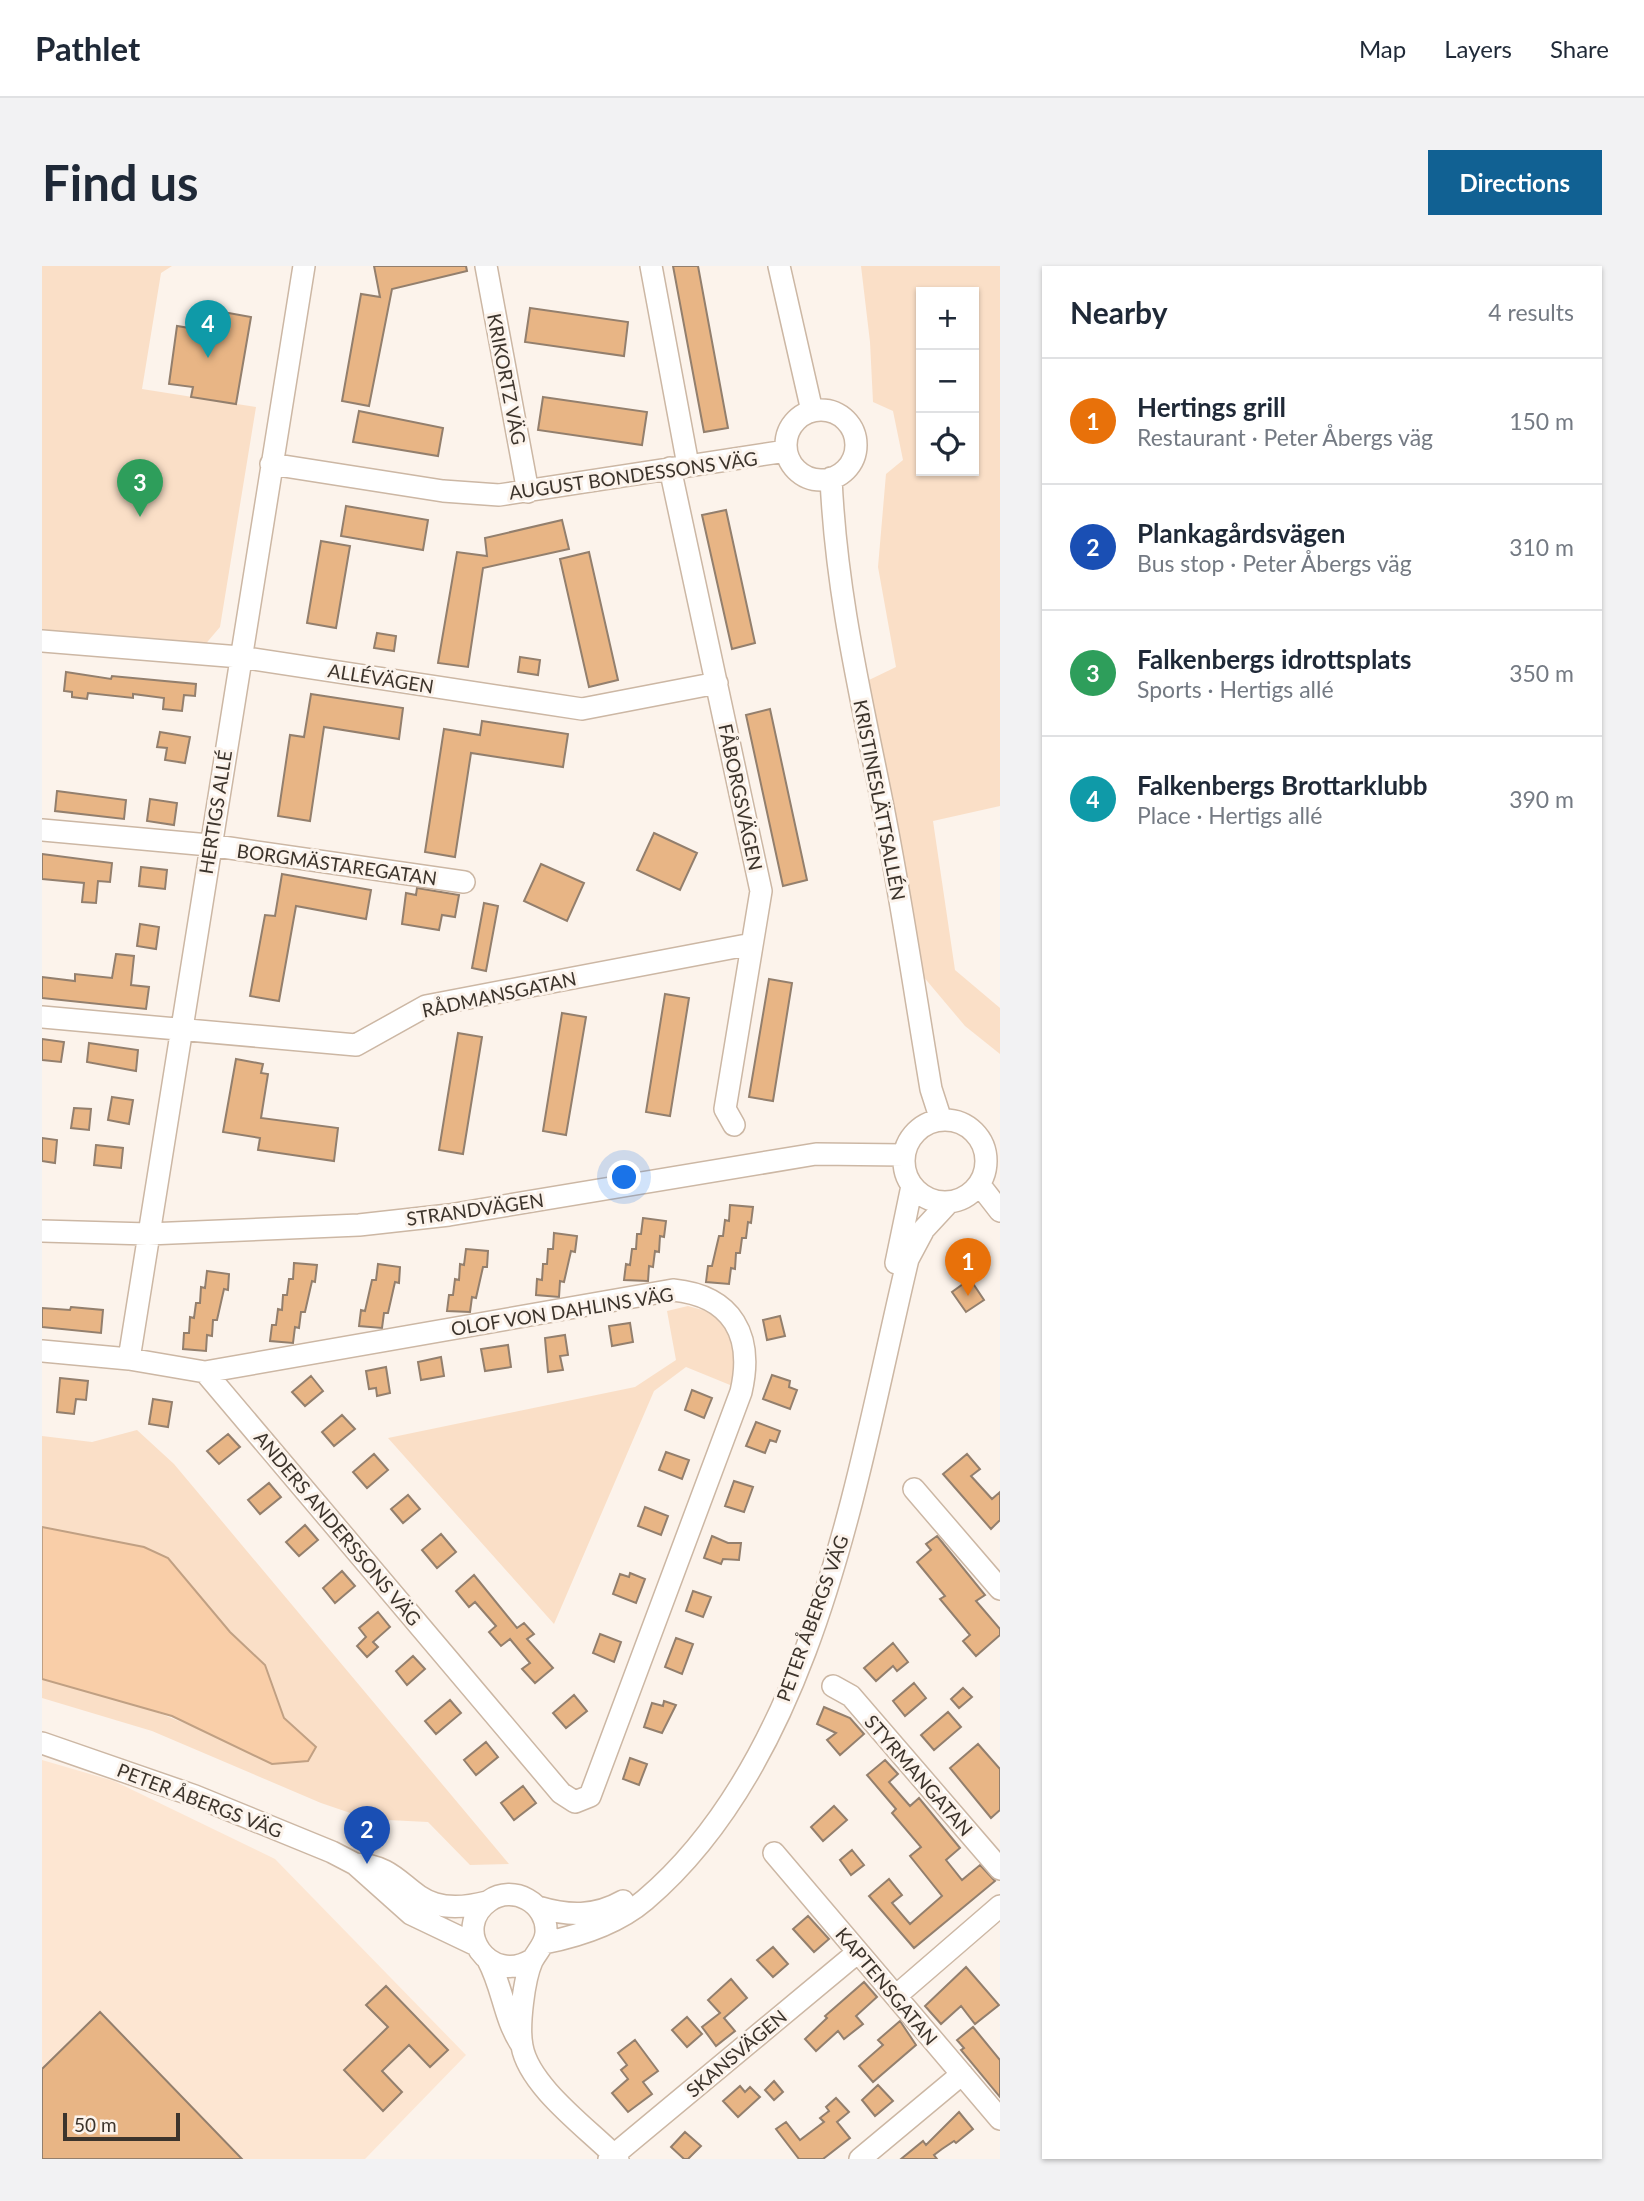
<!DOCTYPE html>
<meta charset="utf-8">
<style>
body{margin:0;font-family:Lato,sans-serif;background:#f2f2f3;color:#1f2937}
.controls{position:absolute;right:21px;top:21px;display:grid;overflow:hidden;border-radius:0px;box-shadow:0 2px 5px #0004}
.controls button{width:63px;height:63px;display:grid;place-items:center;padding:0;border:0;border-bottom:2px solid #e0e1e3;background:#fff;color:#1f2937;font:35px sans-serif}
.scale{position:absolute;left:21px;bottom:18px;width:117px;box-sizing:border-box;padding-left:7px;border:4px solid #3c342c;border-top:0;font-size:19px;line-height:24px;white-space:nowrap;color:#3c342c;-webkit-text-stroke:5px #fcf3eb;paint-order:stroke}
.you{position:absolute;left:583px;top:912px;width:24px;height:24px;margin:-18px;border:5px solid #fff;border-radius:50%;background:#1a73e8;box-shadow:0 0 0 10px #1a73e833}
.badge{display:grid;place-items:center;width:46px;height:46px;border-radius:50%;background:#116193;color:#fff;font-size:23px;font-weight:700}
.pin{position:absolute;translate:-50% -58px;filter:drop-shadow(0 2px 4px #0008)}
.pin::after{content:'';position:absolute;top:37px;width:24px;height:21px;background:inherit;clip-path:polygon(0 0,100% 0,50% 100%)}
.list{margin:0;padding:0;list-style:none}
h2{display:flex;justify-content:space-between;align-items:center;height:91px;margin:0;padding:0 28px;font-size:30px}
h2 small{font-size:23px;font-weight:400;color:#747a83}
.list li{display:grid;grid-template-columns:46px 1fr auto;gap:21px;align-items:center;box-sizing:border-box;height:126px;padding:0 28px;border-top:2px solid #e0e1e3}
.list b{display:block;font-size:26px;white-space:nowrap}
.list p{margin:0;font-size:23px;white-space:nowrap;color:#747a83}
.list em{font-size:23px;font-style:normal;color:#747a83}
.icon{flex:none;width:38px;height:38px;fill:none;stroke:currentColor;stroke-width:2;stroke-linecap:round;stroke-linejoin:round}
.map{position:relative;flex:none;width:958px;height:1893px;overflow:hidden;border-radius:0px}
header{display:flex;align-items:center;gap:42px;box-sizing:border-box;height:98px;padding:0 35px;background:#fff;border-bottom:2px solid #e0e1e3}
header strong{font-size:33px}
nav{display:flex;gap:38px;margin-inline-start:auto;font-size:24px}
.intro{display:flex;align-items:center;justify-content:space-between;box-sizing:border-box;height:168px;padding:0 42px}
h1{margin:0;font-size:49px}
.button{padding:18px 32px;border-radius:0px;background:#116193;color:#fff;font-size:24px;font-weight:700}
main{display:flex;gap:42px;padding:0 42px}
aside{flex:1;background:#fff;border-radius:0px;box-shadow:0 2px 5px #0004}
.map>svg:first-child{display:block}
.built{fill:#fde6d2}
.green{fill:#fadfc7;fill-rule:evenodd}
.water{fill:#f9cea8;stroke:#c0a083;stroke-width:2}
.building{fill:#e8b585;stroke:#937f6d;stroke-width:2}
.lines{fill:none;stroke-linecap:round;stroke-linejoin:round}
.minor-casing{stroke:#ccb7a4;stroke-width:24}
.minor{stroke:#fff;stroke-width:21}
.labels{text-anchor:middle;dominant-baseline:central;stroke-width:6;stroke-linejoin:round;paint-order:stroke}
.street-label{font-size:19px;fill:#3c342c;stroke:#fcf3eb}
</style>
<header>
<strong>Pathlet</strong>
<nav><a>Map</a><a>Layers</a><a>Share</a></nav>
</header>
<div class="intro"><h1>Find us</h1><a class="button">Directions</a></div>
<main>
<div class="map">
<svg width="958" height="1893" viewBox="0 0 958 1893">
<rect width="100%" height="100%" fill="#fcf3eb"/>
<!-- built -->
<path class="built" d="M0,1494L72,1515L233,1593L424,1789L323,1893H0Z"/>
<!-- green -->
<path class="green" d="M0,0H130L119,7L100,123L214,141L178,361L161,381L0,365Z
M819,0H958V540L891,555L913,704L958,742V788L923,760L875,703L827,414L854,401L836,301L844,208L861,194L851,145L831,136L828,76ZM879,26H932V205H879Z
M646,1040L675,1048L692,1073L693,1121L644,1101L612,1125L512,1358L346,1172L593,1121L634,1094L625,1045Z
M95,1164L132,1198L467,1598L428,1599L386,1556L326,1553L279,1537L110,1465L0,1432V1413C81,1429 156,1460 230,1498L242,1452L223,1399L102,1281L0,1261V1170L50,1176Z"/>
<!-- water -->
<path class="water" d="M0,1261L102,1281L126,1292L188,1366L223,1399L242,1452L274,1481L266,1495L230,1498L130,1450L0,1413Z"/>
<!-- building -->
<path class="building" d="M332,0H424L425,5L350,23L327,140L300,135L319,28L338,31Z
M631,0H656L686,162L662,166Z
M488,42L586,56L582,90L483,76Z
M181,46L209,51L194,138L149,131L151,121L127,118L135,60L178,67Z
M501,131L605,146L600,179L496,164Z
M317,145L401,162L396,190L311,176Z
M304,240L386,254L381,284L299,270Z
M684,244L713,377L690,383L660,249Z
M520,254L527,283L441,302L426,401L396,397L415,286L445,290L443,272Z
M279,275L308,280L294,362L265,357Z
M547,286L576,414L547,421L518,293Z
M335,367L354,370L352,385L332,382Z
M478,391L498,394L496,409L476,406Z
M24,406L69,413L70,410L154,418L153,430L142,429L140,445L121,443L122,432L91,428V432L46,427L45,433L30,431V426L22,425Z
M269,428L361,442L357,473L282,461L268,555L236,550L248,469L262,471Z
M728,443L765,614L741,620L704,449Z
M440,455L526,468L521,501L429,487L413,591L383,586L402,463L438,469Z
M118,466L148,471L143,497L123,494L125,482L115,481Z
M15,525L84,534L82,553L13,545Z
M108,533L135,537L132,559L105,555Z
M612,567L655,587L638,624L595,604Z
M0,588L70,597L68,616L56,615L54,637L40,636L42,617L0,613Z
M499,598L542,617L525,655L482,635Z
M99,601L125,604L123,623L97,620Z
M240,608L329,624L324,653L254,640L237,735L208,730L223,649L233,650Z
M375,622L417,629L413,651L400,649L397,664L360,658L364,627L374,629Z
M442,637L456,640L444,705L430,702Z
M98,658L117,661L114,683L95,680Z
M74,688L92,690L89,719L107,721L104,743L0,732V711L33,715V708L70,712Z
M727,713L750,717L731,835L707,831Z
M623,728L647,732L628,850L604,846Z
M520,747L544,751L524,869L501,865Z
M416,767L440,771L421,888L397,884Z
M0,773L22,776L19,796L0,794Z
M47,777L96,784L94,805L45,796Z
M194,793L221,798L219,807L226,808L219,852L296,862L292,895L216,884L218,872L181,866Z
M70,831L91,834L87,858L66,854Z
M32,842L49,843L47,864L29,862Z
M0,872L15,874L13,897L0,895Z
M54,879L81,882L79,902L52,899Z
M688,939L711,941L709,957L706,956L704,972H700L698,987H694L693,1003L689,1002L687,1018L664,1016L666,1000H670L677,970H681L683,954L687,955Z
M601,952L624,955L622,971L618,970L617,986L613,985L611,1001L607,1000L606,1015L582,1014L584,998L588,999L590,983H594L595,968H599Z
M512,967L535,970L533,986L529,985L522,1016L518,1015L517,1031L494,1029L495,1013L500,1014L501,998H505L506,983H511Z
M424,983L446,985L445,1001H441L434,1032L430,1031L428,1046L405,1045L407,1029H411L413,1013L417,1014L418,998L422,999Z
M252,997L275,999L273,1016L270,1015L263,1046H259L257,1062L253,1061L251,1077L228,1075L230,1059H234L236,1043L240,1044L241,1029H245L247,1013H251Z
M336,998L358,1001L357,1017L353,1016L346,1047H342L340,1062L317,1060L319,1044L323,1045L330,1014H334Z
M165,1005L187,1008L186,1024L182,1023L175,1054H171L170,1070L165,1069L164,1085L141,1083L142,1067H147L148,1051L152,1052L154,1037H158L159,1021L163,1022Z
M928,1013L942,1034L924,1046L910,1026Z
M29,1041L61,1044L59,1067L0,1061V1042L28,1044Z
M738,1050L743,1070L725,1074L721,1054Z
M588,1057L591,1076L570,1080L567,1060Z
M523,1069L526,1089L518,1090L521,1104L506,1106L503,1072Z
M466,1079L469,1101L443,1105L439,1083Z
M399,1091L402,1110L379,1114L376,1096Z
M344,1101L348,1127L335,1130L334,1122L327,1123L324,1105Z
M730,1109L748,1115L747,1121L755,1124L748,1143L721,1133Z
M269,1110L281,1125L263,1140L250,1126Z
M18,1112L46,1115L44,1134L34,1133L32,1148L15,1146Z
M650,1124L670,1132L662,1152L643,1144Z
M111,1133L130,1136L126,1161L107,1158Z
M300,1149L313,1163L292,1180L280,1166Z
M714,1156L738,1165L734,1176L728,1174L723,1187L704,1180Z
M186,1168L198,1181L177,1198L165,1185Z
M624,1186L647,1194L640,1213L617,1204Z
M332,1188L346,1204L325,1222L311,1206Z
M925,1188L938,1203L929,1210L950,1233L958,1226V1254L949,1263L901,1208Z
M692,1215L711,1221L702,1246L683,1240Z
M227,1217L239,1231L218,1248L206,1234Z
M366,1229L378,1243L361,1257L349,1243Z
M603,1241L626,1250L619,1269L596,1260Z
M263,1259L276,1274L257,1290L244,1276Z
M399,1268L414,1286L395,1302L380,1284Z
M670,1270L686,1277H699L697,1294L681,1293L679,1298L662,1292Z
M895,1270L943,1329L934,1335L958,1363V1369L934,1390L921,1375L928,1369L898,1333L903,1330L875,1296L889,1284L884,1278Z
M300,1305L313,1320L293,1337L281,1322Z
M588,1307L603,1313L594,1337L571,1328L578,1308L587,1311Z
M432,1309L475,1362L482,1357L492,1368L485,1373L511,1402L493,1417L480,1403L488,1397L468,1373L459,1380L447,1366L454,1360L433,1336L427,1341L414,1325Z
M651,1325L669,1331L661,1351L644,1345Z
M336,1346L348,1361L331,1376L336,1381L325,1391L315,1380L324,1371L317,1362Z
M558,1368L579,1376L572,1396L551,1387Z
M634,1372L651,1378L640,1408L623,1401Z
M851,1377L866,1396L855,1405L851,1400L834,1415L822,1402Z
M371,1390L383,1403L365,1419L354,1405Z
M872,1417L884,1432L863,1450L851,1435Z
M921,1422L930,1431L917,1442L909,1433Z
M532,1429L545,1445L524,1462L511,1447Z
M408,1434L419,1447L394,1468L383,1455Z
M622,1435L634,1439L620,1467L602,1461L610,1437L621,1440Z
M782,1441L808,1452L822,1468L798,1489L785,1474L794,1467L775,1458Z
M906,1446L919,1461L892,1484L879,1469Z
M444,1476L456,1491L434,1509L422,1494Z
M936,1478L958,1503V1544L949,1552L908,1502Z
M588,1492L605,1498L597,1519L581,1513Z
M843,1494L856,1508L847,1516L868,1540L877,1532L918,1582L904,1594L920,1614L938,1599L953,1615L872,1682L827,1630L847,1613L860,1629L850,1637L868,1658L900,1630L868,1590L879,1581L850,1547L854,1543L825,1509Z
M481,1520L494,1537L472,1554L459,1537Z
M792,1540L805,1554L781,1575L769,1561Z
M810,1584L822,1599L809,1609L798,1594Z
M766,1650L787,1673L772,1686L751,1663Z
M731,1681L746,1698L731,1711L715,1694Z
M924,1701L957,1739L933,1758L919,1740L899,1758L883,1740Z
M689,1713L705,1732L682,1752L693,1765L674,1780L660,1761L678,1747L666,1734Z
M822,1716L835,1731L814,1750L821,1758L802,1773L796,1765L774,1785L763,1773L785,1752L783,1750Z
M344,1720L406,1784L388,1801L367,1779L340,1805L360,1826L341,1845L302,1804L346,1761L324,1739Z
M58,1746L200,1893H0V1803Z
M645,1751L660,1768L645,1781L630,1764Z
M858,1755L874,1779L831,1816L817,1800L841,1779L836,1774Z
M931,1761L958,1794V1831L919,1784L922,1782L915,1774Z
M593,1774L616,1805L601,1816L610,1828L586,1846L570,1827L586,1813L579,1804L585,1799L576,1787Z
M732,1815L741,1826L732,1834L723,1824Z
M836,1819L851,1835L833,1850L820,1834Z
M698,1820L703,1826L708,1821L718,1831L696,1851L681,1835Z
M794,1832L807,1846L795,1856L808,1872L781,1893H757L734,1863L744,1856L758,1874L782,1856L778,1852L787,1845L784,1841Z
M917,1846L931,1863L914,1877L912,1875L900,1883L892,1889L895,1893H859L881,1875L884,1879Z
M643,1866L659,1880L646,1893H642L629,1881Z"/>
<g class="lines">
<!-- minor casing -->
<g class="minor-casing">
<path id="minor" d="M444,0L486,226
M609,0L646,199
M737,0L770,145
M744 179a35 35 0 1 1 70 0a35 35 0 1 1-70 0Z
M229,198L401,225L457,229L744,185
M628,202L719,625L683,843L692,859
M789,212C794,326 818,426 840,536C859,631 873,728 889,823L899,854
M0,375L198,391L540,443L675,417
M0,564L167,579L422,616
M0,751L314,779L384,740L710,678
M862 895a41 41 0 1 1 82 0a41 41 0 1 1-82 0Z
M937,918L958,945
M0,965L106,968L317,959L407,949L774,888L862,889
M854,997L870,920
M0,1085L87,1093L163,1106L519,1527L533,1536L548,1530L699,1126C712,1070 691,1030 631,1024L163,1106
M87,1093L262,0
M872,1223L958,1323
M791,1420L809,1430L958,1603
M0,1477L153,1530L290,1586L313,1598L369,1648L434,1679
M732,1587L958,1853
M313,1598C372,1599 363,1657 445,1636
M496,1641C526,1650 553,1651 581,1635
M502,1677C537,1670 576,1657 603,1634C775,1488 816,1201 866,993L882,963L907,936
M491,1693C447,1721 408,1662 447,1635C471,1618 506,1637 504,1667C503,1679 495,1685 490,1695C482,1713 476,1760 480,1780C487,1821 548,1864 576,1893
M446,1694C461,1722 462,1752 479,1778
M855,1729L958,1640
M567,1893L816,1686
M818,1893L920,1808"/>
</g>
<!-- minor -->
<use href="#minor" class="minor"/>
</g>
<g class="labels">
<!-- street labels -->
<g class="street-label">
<text transform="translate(465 113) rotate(79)">KRIKORTZ VÄG</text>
<text transform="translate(591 209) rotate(-8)">AUGUST BONDESSONS VÄG</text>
<text transform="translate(339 412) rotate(9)">ALLÉVÄGEN</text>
<text transform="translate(699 531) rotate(78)">FÅBORGSVÄGEN</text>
<text transform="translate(838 534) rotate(79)">KRISTINESLÄTTSALLÉN</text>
<text transform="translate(173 546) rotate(-81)">HERTIGS ALLÉ</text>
<text transform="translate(295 598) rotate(8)">BORGMÄSTAREGATAN</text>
<text transform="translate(457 728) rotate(-12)">RÅDMANSGATAN</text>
<text transform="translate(433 943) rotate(-8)">STRANDVÄGEN</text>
<text transform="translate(520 1045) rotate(-9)">OLOF VON DAHLINS VÄG</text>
<text transform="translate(296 1262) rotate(50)">ANDERS ANDERSSONS VÄG</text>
<text transform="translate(770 1352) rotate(-70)">PETER ÅBERGS VÄG</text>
<text transform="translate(877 1509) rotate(49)">STYRMANGATAN</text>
<text transform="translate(158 1534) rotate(21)">PETER ÅBERGS VÄG</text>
<text transform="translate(845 1720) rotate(50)">KAPTENSGATAN</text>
<text transform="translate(694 1787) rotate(-40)">SKANSVÄGEN</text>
</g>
</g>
</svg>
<div class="controls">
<button>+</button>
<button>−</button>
<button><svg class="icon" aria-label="locate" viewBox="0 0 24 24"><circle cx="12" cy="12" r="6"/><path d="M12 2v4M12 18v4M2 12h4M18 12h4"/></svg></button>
</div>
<div class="scale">50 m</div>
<div class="you"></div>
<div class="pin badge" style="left:926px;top:1030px;background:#e8710a">1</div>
<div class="pin badge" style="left:325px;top:1598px;background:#1a4fb4">2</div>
<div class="pin badge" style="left:98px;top:251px;background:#2e9e5b">3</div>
<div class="pin badge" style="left:166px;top:92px;background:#0f9aa8">4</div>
</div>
<aside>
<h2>Nearby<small>4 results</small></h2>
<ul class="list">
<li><span class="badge" style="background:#e8710a">1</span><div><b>Hertings grill</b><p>Restaurant · Peter Åbergs väg</p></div><em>150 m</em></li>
<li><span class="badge" style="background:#1a4fb4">2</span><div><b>Plankagårdsvägen</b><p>Bus stop · Peter Åbergs väg</p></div><em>310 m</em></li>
<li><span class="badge" style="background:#2e9e5b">3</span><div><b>Falkenbergs idrottsplats</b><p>Sports · Hertigs allé</p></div><em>350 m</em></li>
<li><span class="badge" style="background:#0f9aa8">4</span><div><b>Falkenbergs Brottarklubb</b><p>Place · Hertigs allé</p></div><em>390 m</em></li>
</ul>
</aside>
</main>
